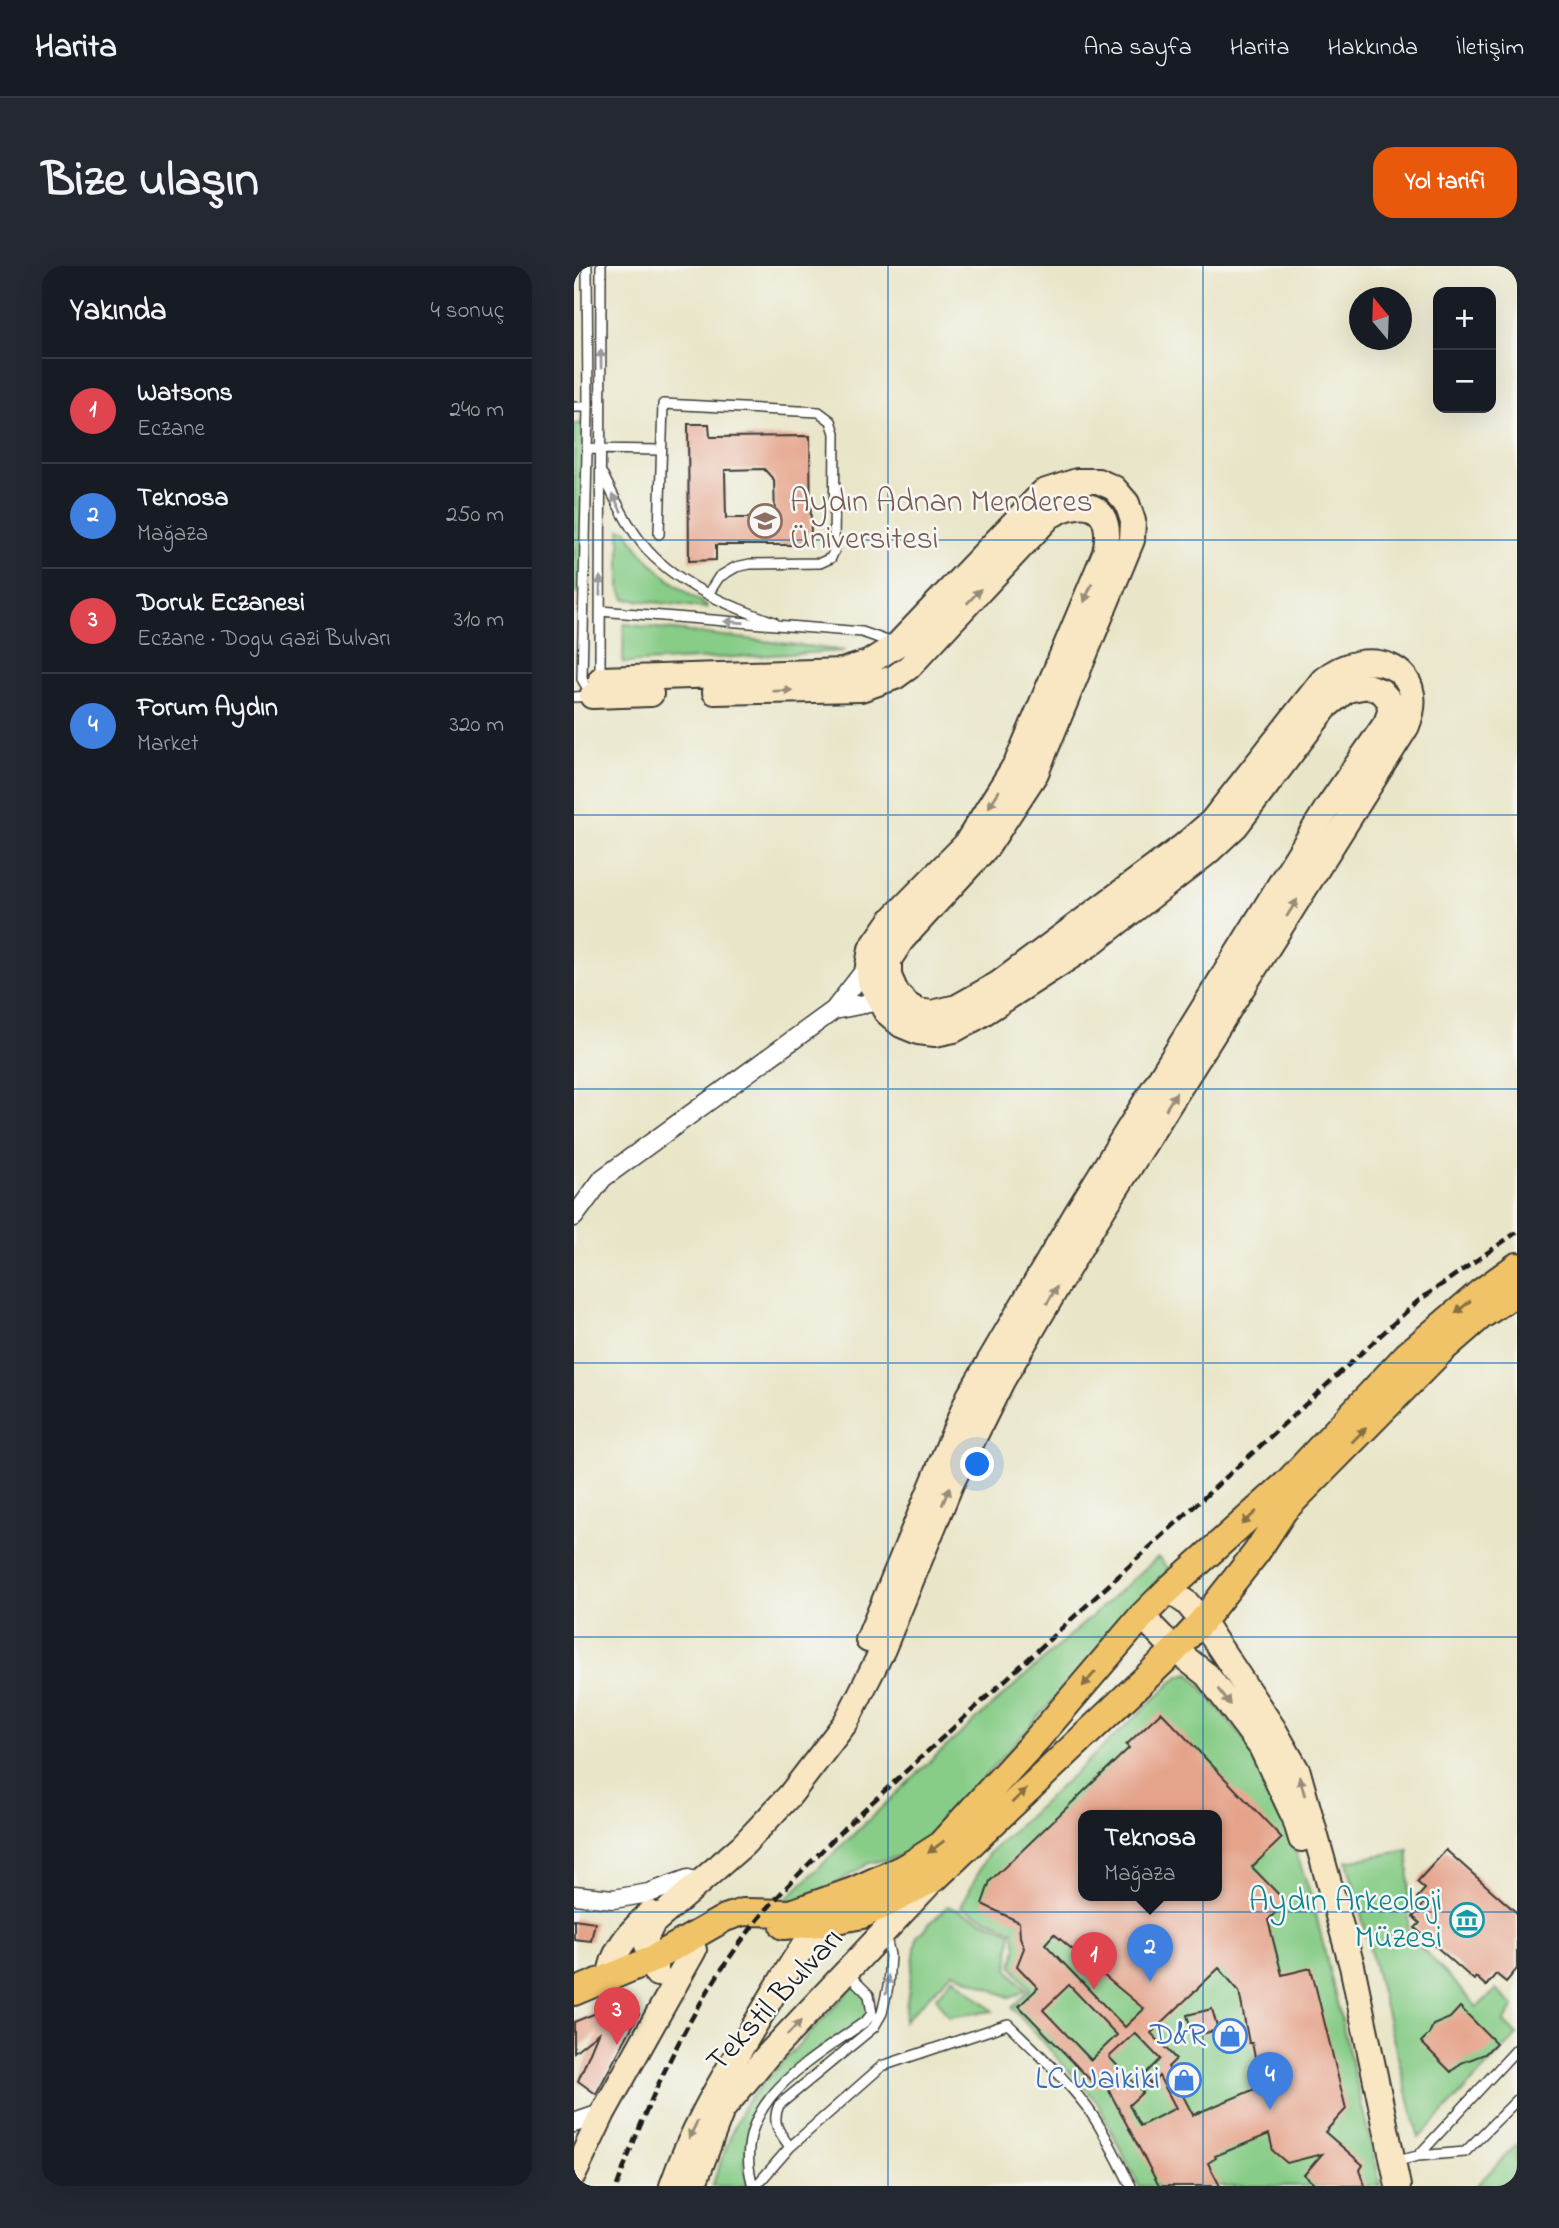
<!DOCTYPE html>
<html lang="tr">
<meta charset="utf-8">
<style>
body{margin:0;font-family:"Indie Flower",sans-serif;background:#242831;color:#f1f3f6}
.controls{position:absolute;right:21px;top:21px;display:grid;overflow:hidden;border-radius:14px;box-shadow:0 7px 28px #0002}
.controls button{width:63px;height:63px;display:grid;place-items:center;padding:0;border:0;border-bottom:2px solid #363941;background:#171b24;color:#f1f3f6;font:35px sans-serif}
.compass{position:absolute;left:775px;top:21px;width:63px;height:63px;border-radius:50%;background:#171b24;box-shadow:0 7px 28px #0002;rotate:341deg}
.you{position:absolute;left:404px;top:1199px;width:24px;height:24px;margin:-18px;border:5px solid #fff;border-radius:50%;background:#1a73e8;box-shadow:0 0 0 10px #1a73e833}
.badge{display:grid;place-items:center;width:46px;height:46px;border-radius:50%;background:#ea580c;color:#fff;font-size:23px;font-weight:700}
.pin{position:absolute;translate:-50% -58px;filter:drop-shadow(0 2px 4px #0008)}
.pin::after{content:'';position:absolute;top:37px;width:24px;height:21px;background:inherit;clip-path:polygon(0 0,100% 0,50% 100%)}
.popup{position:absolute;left:504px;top:1544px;width:144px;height:91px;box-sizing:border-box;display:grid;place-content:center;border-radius:14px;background:#171b24;filter:drop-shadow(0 2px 5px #0005);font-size:23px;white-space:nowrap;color:#9ea1a6}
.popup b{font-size:26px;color:#f1f3f6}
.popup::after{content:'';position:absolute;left:50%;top:100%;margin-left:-14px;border:14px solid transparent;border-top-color:#171b24}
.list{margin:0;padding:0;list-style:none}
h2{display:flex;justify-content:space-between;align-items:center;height:91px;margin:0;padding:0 28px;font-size:30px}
h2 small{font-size:23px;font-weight:400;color:#9ea1a6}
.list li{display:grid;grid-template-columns:46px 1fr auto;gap:21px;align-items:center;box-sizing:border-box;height:105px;padding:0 28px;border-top:2px solid #363941}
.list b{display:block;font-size:26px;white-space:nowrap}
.list p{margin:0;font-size:23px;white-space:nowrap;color:#9ea1a6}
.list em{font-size:23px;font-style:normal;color:#9ea1a6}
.map{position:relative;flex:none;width:943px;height:1920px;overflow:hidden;border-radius:21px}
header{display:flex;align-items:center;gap:42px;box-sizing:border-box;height:98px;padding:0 35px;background:#171b24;border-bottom:2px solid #363941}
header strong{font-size:33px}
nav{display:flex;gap:38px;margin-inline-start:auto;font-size:24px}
.intro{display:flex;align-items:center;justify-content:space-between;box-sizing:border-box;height:168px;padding:0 42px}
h1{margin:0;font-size:49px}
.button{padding:18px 32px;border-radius:21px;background:#ea580c;color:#fff;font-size:24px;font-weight:700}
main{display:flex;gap:42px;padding:0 42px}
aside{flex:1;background:#171b24;border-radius:21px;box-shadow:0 7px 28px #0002}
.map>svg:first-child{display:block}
.green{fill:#87cc87;stroke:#527452;stroke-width:2;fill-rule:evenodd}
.building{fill:#e5a38a;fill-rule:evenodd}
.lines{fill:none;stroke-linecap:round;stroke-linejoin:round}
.lane-casing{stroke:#3b3a36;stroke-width:12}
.street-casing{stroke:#3b3a36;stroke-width:21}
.secondary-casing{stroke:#3b3a36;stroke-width:28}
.primary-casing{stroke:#3b3a36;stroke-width:30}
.lane{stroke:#fff;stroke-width:9}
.street{stroke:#fff;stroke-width:18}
.secondary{stroke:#f9e7c3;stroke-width:24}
.primary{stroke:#f0c369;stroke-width:26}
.rail{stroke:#1c1c1c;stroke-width:4.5;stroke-dasharray:10 5;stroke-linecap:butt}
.oneway{fill:#999}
.oneway2{fill:#968c78}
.oneway3{fill:#867042}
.grid{fill:none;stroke:#1f6fb2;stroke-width:2;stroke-opacity:0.55}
.labels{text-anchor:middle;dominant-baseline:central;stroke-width:5;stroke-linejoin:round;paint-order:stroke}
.education-label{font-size:32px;fill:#785e54;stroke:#f6f6f2;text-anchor:start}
.culture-label{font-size:32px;fill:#0d838f;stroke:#f6f6f2;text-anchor:end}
.street-label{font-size:32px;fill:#1c1c1c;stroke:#f6f6f2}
.shop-label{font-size:32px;fill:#366cbe;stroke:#f6f6f2;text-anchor:end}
</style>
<header>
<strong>Harita</strong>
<nav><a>Ana sayfa</a><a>Harita</a><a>Hakkında</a><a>İletişim</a></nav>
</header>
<div class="intro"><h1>Bize ulaşın</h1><a class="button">Yol tarifi</a></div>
<main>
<aside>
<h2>Yakında<small>4 sonuç</small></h2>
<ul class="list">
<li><span class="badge" style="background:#e0444e">1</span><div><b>Watsons</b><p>Eczane</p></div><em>240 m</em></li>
<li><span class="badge" style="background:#3f7fe0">2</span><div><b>Teknosa</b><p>Mağaza</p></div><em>250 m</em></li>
<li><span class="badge" style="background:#e0444e">3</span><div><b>Doruk Eczanesi</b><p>Eczane · Dogu Gazi Bulvarı</p></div><em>310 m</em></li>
<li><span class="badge" style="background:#3f7fe0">4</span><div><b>Forum Aydın</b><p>Market</p></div><em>320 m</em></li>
</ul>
</aside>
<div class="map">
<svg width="943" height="1920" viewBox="0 0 943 1920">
<rect width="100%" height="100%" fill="#f6f6f2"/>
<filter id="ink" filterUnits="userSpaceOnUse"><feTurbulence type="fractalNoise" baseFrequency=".0143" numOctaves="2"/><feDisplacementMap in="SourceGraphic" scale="14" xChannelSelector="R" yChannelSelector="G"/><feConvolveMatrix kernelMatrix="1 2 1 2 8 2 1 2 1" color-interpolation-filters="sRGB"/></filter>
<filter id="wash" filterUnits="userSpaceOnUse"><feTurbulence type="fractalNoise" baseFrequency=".00686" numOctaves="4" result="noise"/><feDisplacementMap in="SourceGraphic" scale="28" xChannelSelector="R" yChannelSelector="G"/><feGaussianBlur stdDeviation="1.57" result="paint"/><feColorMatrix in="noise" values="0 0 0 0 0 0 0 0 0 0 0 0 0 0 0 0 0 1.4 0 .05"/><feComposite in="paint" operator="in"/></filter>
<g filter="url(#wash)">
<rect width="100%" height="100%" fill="#e9e5c8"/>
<!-- green -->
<path class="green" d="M10,157L7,327H0V158Z
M46,263L52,264C72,297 100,319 133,340L132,342L51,333L46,322Z
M50,358L272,385L49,397Z
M584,1291L596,1304L353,1575L324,1591L295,1597L250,1625L205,1640L355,1496Z
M616,1407L692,1501L738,1632L807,1920H565L523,1836L438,1742L456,1723L438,1700L443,1681L439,1664L387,1641L413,1589L605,1410ZM510,1550H642V1630H510Z
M835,1584L834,1667L903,1741L922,1724L940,1740L930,1756L943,1769L845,1872L773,1595Z
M374,1640L437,1666L434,1703L452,1724L437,1732L379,1706L330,1755L343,1670Z
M380,1711L419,1745L374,1751L362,1731Z
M281,1719L292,1729L296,1747L207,1816L176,1863L170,1898L174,1920H138L158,1866L170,1840L189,1817Z
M943,1878V1920H902Z"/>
<g id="blocks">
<!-- building -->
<path class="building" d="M114,158H135L136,171L236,170L237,279H142V294L115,295ZM190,203L200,214L201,252H152L151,204Z
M587,1446L708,1572L678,1601L712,1636L694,1654L708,1709L737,1702L772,1843L751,1866L789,1899L786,1904L791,1920H742L730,1909L748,1888L713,1897L699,1885L695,1868L641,1890L642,1892L634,1897L646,1920H585L530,1815L523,1821L445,1740L464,1722L443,1700L450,1682L446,1671L445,1656L408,1638L416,1615L555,1482L552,1479ZM509,1550H642V1630H509ZM480,1668L570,1743L551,1761L471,1678ZM645,1702L665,1725L675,1777H678L685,1809H683L686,1821L619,1849L594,1801L602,1793L577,1767ZM495,1719L543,1769L517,1794L469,1744ZM561,1767L586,1793L569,1810L577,1818L585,1810L602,1842L566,1860L555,1839L569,1826L535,1791Z
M872,1584L943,1647V1703L932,1716L922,1708L912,1720L902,1711L900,1714L841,1662L846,1657L839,1651L850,1638L843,1632L851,1623L843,1616Z
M0,1653L21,1656L17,1675L0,1673Z
M44,1738L65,1748L22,1828L4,1815L24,1767L0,1786V1756Z
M886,1741L922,1777L911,1788L887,1797L877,1806L847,1776L855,1768L859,1759L876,1752Z
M638,1743L644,1764L619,1770L613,1749Z"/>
</g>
</g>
<g filter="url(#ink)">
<use href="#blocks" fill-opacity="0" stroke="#3b3a36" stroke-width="2"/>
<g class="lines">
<!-- lane casing -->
<g class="lane-casing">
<path id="lane" d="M13,0L14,141L8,413L18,430
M0,141H14
M13,183L87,184
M29,209C43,237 58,270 81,292C114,323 158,341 200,356
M85,268L89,138L245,146L257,155L261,167L260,285L257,292L246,297L176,298L162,301L145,311L134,328
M26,345L288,366L319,377
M26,413L27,0
M0,431L17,430
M216,1881C205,1866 197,1857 205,1839L300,1761L308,1747L314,1721L316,1689L311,1667
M844,1890L891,1886L943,1834
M819,1896L844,1890L943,1783
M179,1920C154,1837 236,1795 292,1755L298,1748L295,1729L274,1708
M182,1920L216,1881L308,1800L434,1758C461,1784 489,1810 512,1840C530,1864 543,1893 557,1920"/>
</g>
<!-- street casing -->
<g class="street-casing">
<path id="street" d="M260,744L305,735
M0,951L29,912L260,744L294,700
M0,1629L39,1633L75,1627L114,1613
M0,1857L29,1847"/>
</g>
<!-- secondary casing -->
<g class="secondary-casing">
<path id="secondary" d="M27,413L268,405L294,397L324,378L469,226L503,215H524L540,222L553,237L559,255L558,274L462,507L414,580L327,675L315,694V710L323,728L334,739L344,745L358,747L383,741L424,718L609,580L638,555L749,414C792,378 858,399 833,460L520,958L428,1115L377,1218L309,1383L272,1456L216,1529L169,1579L79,1657L71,1673L83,1708
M141,426L287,423L321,411L335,401L476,250C514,228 541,241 531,287L443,496L391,579L318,653L297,683L294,700L296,716L312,746L327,759L344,766L361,768L380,764L405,750L515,679L633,587L662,560L753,440L773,424L793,420L807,425L815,434L816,446L812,457L753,542L502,948L395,1130L294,1374
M18,430L77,428
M594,1324L613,1337L628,1355L699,1462L724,1506L778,1700L824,1920
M568,1350L601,1384L633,1409L687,1481L721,1553L727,1573
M36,1712C37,1685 57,1665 76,1647
M0,1908L29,1847L120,1684
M98,1920C119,1859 149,1812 182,1757C205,1719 227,1677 259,1645
M119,1920L148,1844L192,1791L355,1618"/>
</g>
<!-- primary casing -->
<g class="primary-casing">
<path id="primary" d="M210,1660L247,1657L288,1649L310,1639L361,1612L601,1384L628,1355L682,1287L710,1244L868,1084L907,1050L943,1026
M0,1726L77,1694L151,1652L169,1646L217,1647L279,1625L334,1600L365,1580L463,1473L568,1350L594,1324L712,1218L833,1089L907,1026L943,1000"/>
</g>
<!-- lane -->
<use href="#lane" class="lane"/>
<!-- street -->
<use href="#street" class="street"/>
<!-- secondary -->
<use href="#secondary" class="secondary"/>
<!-- primary -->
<use href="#primary" class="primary"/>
<!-- rail -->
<path class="rail" d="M43,1920C80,1818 127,1718 199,1636C221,1611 246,1587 269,1563L844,1035L943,966"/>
</g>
<!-- one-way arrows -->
<defs><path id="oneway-solid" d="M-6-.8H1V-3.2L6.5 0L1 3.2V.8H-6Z" transform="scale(1.75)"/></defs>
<g class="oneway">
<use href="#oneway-solid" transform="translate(27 93) rotate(-91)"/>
<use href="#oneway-solid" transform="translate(43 237) rotate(-117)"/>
<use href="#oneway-solid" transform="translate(26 320) rotate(-89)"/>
<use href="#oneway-solid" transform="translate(160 356) rotate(-176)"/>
<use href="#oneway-solid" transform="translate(313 1719) rotate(-83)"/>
</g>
<g class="oneway2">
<use href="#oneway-solid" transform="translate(514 327) rotate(113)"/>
<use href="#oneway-solid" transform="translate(400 330) rotate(-47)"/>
<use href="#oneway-solid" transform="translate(209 425) rotate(-1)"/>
<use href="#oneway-solid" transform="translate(420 533) rotate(122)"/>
<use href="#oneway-solid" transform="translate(718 642) rotate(-58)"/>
<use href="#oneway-solid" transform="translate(597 835) rotate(-58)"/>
<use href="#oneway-solid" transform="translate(478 1029) rotate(-60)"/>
<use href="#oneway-solid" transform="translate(372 1230) rotate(-67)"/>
<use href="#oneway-solid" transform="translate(650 1431) rotate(53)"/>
<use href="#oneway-solid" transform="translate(728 1520) rotate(-106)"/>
<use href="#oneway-solid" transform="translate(220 1762) rotate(-46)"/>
<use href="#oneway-solid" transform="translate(119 1864) rotate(116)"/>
</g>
<g class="oneway3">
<use href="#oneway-solid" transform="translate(889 1041) rotate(140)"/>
<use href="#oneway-solid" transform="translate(785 1169) rotate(-45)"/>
<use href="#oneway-solid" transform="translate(675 1252) rotate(138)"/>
<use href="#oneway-solid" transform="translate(515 1413) rotate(131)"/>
<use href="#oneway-solid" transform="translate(445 1530) rotate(-44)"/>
<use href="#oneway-solid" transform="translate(362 1581) rotate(143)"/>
</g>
</g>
<!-- grid -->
<path class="grid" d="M314,0V1920M629,0V1920M0,274H943M0,549H943M0,823H943M0,1097H943M0,1371H943M0,1646H943"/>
<!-- icons -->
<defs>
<g id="university-ring" transform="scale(1.75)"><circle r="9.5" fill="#f6f6f2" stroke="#8d6e63" stroke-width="1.5"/><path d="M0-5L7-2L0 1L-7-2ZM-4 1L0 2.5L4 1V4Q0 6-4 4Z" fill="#8d6e63"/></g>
<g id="museum-ring" transform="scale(1.75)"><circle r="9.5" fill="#f6f6f2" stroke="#0f9aa8" stroke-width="1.5"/><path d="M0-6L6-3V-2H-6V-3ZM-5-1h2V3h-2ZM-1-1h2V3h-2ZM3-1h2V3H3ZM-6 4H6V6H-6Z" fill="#0f9aa8"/></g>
<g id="shop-ring" transform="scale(1.75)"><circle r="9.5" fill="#f6f6f2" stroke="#3f7fe0" stroke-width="1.5"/><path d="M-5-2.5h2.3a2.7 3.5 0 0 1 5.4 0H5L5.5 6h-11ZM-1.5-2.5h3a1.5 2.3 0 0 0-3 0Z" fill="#3f7fe0"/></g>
</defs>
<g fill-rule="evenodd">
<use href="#university-ring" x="191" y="255"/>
<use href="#museum-ring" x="893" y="1654"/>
<use href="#shop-ring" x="656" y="1770"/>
<use href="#shop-ring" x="610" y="1814"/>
</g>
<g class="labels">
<!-- education labels -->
<g class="education-label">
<text x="216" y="237">Aydın Adnan Menderes<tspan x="216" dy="37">Üniversitesi</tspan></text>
</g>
<!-- culture labels -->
<g class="culture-label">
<text x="868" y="1636">Aydın Arkeoloji<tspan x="868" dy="37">Müzesi</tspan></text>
</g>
<!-- street labels -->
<g class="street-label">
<text transform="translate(202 1735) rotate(-47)">Tekstil Bulvarı</text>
</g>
<!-- shop labels -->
<g class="shop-label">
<text x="632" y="1770">D&amp;R</text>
<text x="586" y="1814">LC Waikiki</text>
</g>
</g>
</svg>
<div class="controls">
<button>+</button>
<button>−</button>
</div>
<svg class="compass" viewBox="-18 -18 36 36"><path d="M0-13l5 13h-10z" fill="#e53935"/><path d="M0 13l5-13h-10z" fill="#9ea1a6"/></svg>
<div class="you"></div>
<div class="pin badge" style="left:520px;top:1724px;background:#e0444e">1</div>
<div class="pin badge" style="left:576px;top:1716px;background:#3f7fe0">2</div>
<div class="popup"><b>Teknosa</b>Mağaza</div>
<div class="pin badge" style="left:43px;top:1779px;background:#e0444e">3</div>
<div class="pin badge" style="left:696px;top:1844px;background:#3f7fe0">4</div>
</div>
</main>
